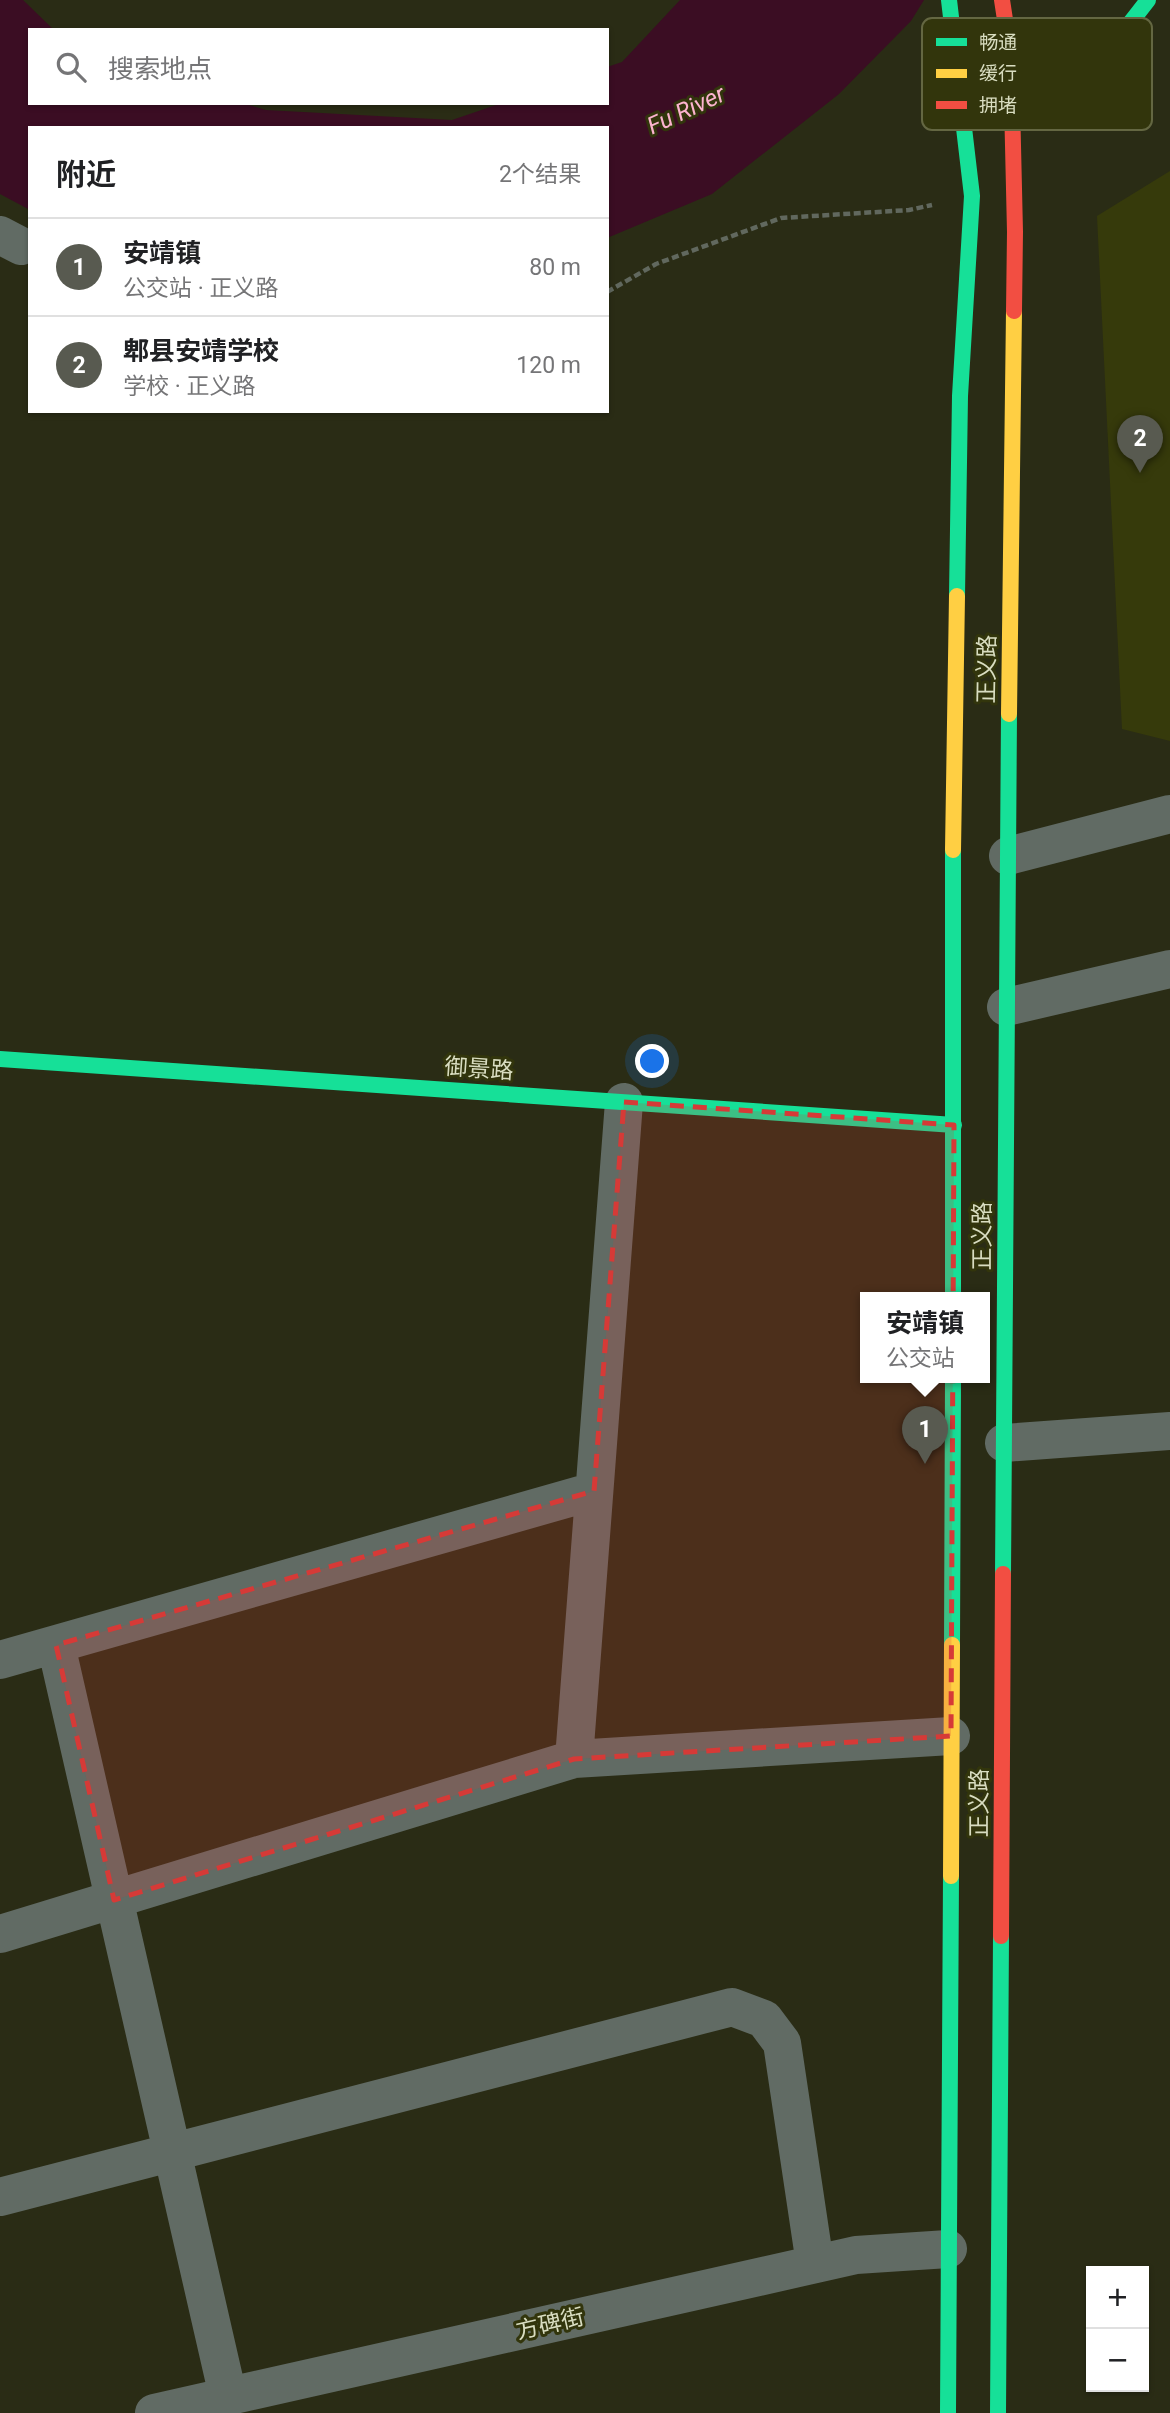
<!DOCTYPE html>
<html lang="zh">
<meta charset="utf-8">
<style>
body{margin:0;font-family:Roboto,"Noto Sans SC",sans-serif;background:#f2f2f2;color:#202124}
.controls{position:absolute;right:21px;bottom:21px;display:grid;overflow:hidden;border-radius:0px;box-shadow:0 2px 5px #0004}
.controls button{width:63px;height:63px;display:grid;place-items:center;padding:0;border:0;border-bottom:2px solid #e0e0e0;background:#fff;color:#202124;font:35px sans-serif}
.you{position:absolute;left:653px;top:1062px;width:24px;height:24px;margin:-18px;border:5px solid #fff;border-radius:50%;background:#1a73e8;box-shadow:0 0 0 10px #1a73e833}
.badge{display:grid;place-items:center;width:46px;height:46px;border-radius:50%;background:#585a50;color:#fff;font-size:23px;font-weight:700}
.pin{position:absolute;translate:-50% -58px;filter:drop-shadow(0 2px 4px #0008)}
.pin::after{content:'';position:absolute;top:37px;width:24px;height:21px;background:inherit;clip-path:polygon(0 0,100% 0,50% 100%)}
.popup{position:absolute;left:860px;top:1292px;width:130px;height:91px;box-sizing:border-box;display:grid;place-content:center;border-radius:0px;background:#fff;filter:drop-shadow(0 2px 5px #0005);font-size:23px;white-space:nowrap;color:#757577}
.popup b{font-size:26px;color:#202124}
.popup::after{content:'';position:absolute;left:50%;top:100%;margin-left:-14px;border:14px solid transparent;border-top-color:#fff}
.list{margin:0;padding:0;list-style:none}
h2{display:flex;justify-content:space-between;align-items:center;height:91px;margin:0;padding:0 28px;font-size:30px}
h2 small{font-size:23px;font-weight:400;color:#757577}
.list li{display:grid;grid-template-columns:46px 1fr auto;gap:21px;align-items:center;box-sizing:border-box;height:98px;padding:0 28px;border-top:2px solid #e0e0e0}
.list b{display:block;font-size:26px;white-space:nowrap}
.list p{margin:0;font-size:23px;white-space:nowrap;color:#757577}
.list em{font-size:23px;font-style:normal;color:#757577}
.icon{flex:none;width:38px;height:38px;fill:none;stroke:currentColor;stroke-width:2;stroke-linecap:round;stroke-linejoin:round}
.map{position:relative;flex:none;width:1170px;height:2413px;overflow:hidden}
.search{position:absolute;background:#fff;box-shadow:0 2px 5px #0004;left:28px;top:28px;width:581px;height:77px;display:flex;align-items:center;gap:18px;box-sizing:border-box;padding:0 24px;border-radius:0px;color:#757577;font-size:26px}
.panel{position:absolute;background:#fff;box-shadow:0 2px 5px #0004;left:28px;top:126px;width:581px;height:287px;border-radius:0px}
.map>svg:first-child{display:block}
.built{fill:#363a0b}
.water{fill:#3b0d23}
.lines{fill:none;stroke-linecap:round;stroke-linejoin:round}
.path{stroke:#61685e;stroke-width:4.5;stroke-dasharray:7 3.5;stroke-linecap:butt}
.street{stroke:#616b64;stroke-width:38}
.fast{stroke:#16e098;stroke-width:16}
.slow{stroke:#ffcf43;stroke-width:16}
.jam{stroke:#f24e42;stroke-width:16}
.marked{fill:#d63a37;fill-opacity:0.2;stroke:#d63a37;stroke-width:5;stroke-dasharray:14 9;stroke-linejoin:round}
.labels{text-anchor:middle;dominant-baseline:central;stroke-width:6;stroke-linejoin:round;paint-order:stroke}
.street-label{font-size:23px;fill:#d9ddc1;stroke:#32350c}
.water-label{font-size:24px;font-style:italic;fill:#fcb3cf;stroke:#32350c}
.key{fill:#32350c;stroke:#646742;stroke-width:2}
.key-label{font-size:19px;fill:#d9ddc1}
</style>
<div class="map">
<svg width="1170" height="2413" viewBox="0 0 1170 2413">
<rect width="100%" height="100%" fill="#2a2c15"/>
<!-- built -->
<path class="built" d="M1170,171V741L1122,729L1097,216Z"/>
<!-- water -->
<path class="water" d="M0,0H23L54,30H30V103H242L266,110L452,120L502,103H607V67L622,62L680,0H924L911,21L839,94L712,194L607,238V128H30V210L0,194Z"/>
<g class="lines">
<!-- path -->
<path class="path" d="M607,292L656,264L781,218L909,210L932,205"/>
<!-- street -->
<path class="street" d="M0,235L21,246
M1008,856L1170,814
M1006,1007L1170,969
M1004,1443L1170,1431
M56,1645L228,2396
M0,1660L594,1491
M574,1759L624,1102
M0,1934L574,1759L951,1736
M0,2197L732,2007L764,2019L782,2043L815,2264
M154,2413L856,2255L948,2249"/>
<!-- fast -->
<path class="fast" d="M949,0L972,196L960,396L957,596
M1012,105L1099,63L1148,0
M953,850V1298
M0,1059L954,1125
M1003,1574L1009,714
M952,1645L953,1378
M948,2413L951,1876
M998,2413L1001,1936"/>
<!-- slow -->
<path class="slow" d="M1009,714L1014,311
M953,850L957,596
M951,1876L952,1645"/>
<!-- jam -->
<path class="jam" d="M1002,0L1011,59L1015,232L1014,311
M1001,1936L1003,1574"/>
</g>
<!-- marked area -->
<path class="marked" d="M624,1102L954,1125L951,1736L574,1759L114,1900L56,1645L594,1491Z"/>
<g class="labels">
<!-- street labels -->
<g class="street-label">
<text transform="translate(987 669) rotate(-89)">正义路</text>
<text transform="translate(479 1069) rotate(4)">御景路</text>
<text transform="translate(982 1236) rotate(-90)">正义路</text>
<text transform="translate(979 1803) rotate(-90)">正义路</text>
<text transform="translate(550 2324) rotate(-13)">方碑街</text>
</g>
<!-- water labels -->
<g class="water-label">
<text transform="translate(686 110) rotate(-25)">Fu River</text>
</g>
</g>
<!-- legend -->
<rect x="922" y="18" width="230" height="112" rx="10" class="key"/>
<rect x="936" y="38" width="31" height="8" fill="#16e098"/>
<rect x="936" y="69" width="31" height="9" fill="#ffcf43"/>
<rect x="936" y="101" width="31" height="8" fill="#f24e42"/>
<g class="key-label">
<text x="979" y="49">畅通</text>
<text x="979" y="80">缓行</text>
<text x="979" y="112">拥堵</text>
</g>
</svg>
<div class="controls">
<button>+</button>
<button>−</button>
</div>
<div class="you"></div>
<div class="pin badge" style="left:925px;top:1464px">1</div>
<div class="popup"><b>安靖镇</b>公交站</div>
<div class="pin badge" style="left:1140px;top:473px">2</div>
<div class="search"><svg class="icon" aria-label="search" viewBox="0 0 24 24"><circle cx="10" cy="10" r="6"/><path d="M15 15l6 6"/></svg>搜索地点</div>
<section class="panel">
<h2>附近<small>2个结果</small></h2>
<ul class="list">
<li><span class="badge">1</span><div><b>安靖镇</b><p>公交站 · 正义路</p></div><em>80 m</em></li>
<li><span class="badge">2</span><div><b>郫县安靖学校</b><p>学校 · 正义路</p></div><em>120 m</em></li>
</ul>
</section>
</div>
